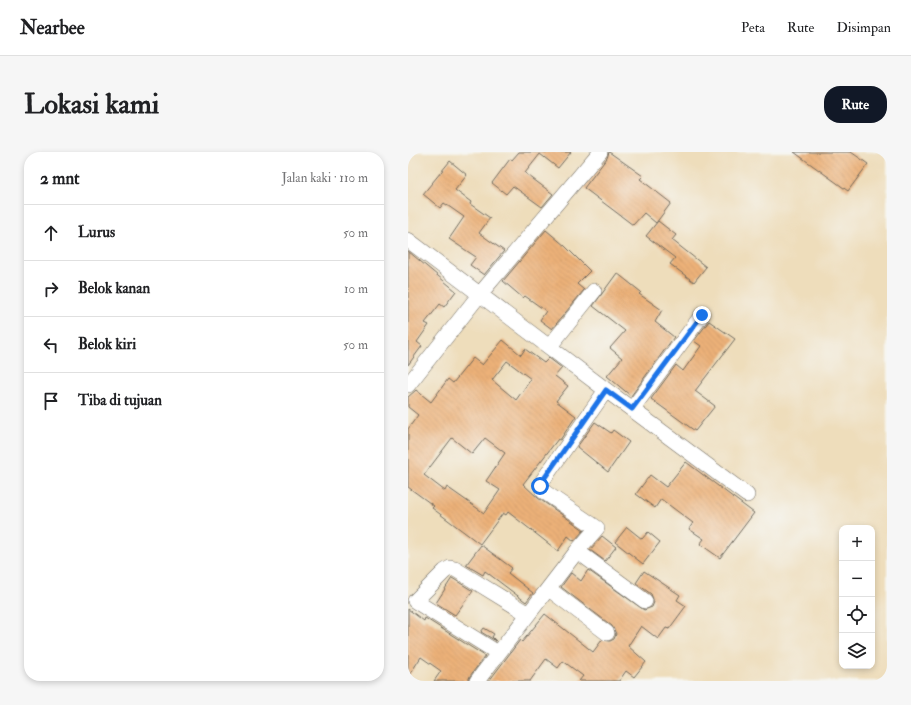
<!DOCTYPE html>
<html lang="id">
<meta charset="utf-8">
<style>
body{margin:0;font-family:"IM FELL Double Pica",serif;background:#f6f6f6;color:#202124}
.controls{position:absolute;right:12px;bottom:12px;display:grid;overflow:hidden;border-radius:8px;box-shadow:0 2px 6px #0003}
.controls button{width:36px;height:36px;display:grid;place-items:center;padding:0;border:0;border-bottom:1px solid #e0e0e0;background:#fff;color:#202124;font:20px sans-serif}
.stop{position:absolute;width:12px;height:12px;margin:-9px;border:3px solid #1a73e8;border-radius:50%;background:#fff}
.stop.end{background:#1a73e8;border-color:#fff;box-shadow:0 1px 4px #0008}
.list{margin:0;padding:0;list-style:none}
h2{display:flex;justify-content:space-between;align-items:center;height:52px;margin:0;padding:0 16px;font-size:17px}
h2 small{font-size:13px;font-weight:400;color:#757577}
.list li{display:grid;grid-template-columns:26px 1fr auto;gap:12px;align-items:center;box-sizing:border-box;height:56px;padding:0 16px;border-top:1px solid #e0e0e0}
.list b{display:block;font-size:15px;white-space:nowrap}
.list em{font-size:13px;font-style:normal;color:#757577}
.icon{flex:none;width:22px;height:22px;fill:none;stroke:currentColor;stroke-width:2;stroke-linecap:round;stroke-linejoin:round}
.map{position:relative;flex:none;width:479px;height:529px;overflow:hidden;border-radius:16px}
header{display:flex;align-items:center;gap:24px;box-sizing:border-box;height:56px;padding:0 20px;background:#fff;border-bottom:1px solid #e0e0e0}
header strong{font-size:19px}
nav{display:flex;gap:22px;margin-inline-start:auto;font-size:14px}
.intro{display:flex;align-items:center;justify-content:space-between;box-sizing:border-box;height:96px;padding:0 24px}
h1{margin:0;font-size:28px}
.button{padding:10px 18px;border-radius:16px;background:#111827;color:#fff;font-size:14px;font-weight:700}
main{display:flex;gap:24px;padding:0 24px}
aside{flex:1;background:#fff;border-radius:16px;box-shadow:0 2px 6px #0003}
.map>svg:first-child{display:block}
.building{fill:url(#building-back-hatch);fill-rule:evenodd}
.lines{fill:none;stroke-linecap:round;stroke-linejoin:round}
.street-casing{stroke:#6f695d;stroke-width:16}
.street{stroke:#fff;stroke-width:15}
.route{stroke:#1a73e8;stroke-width:5}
</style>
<header>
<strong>Nearbee</strong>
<nav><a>Peta</a><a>Rute</a><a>Disimpan</a></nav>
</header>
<div class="intro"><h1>Lokasi kami</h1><a class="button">Rute</a></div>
<main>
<aside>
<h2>2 mnt<small>Jalan kaki · 110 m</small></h2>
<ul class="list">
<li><svg class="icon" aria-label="ahead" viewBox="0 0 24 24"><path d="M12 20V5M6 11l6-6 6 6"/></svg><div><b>Lurus</b></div><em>50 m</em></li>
<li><svg class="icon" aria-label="right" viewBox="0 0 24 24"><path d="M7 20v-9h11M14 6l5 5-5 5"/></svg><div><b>Belok kanan</b></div><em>10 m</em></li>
<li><svg class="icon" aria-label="left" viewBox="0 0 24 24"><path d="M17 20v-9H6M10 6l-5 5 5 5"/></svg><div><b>Belok kiri</b></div><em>50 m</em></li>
<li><svg class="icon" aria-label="arrive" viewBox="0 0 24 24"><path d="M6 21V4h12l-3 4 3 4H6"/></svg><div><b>Tiba di tujuan</b></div></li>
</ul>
</aside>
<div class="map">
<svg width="479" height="529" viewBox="0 0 479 529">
<defs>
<pattern id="building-back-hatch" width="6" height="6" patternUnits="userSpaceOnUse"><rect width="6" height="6" fill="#ecb178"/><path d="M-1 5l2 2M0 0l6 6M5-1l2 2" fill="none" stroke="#cb9868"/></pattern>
</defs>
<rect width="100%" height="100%" fill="#f6f6f2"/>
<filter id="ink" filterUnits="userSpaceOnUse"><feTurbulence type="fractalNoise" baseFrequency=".025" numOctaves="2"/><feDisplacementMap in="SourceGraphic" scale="8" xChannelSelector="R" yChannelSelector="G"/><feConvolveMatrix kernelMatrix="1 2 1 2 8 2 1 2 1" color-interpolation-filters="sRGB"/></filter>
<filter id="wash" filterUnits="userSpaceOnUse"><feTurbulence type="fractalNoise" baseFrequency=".012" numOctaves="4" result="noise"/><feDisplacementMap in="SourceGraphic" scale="16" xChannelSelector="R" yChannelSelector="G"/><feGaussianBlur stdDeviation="0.9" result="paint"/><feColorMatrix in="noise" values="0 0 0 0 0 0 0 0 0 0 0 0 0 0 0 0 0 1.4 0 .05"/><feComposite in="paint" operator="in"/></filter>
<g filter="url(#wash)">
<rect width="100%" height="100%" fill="#edb"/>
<g id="blocks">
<!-- building -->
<path class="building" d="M111,0H163L150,16L132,2L117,21L145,42L134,55L105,34L98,42L84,31L102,7L104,8Z
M201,0L235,24L232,27L263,51L248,71L236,61L225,73L176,36L199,6Z
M386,0H443L460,12L440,39Z
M42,9L59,23L47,38L63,50L62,52L82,66L71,81L96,99L76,123L62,113L68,105L41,87L56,65L36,51L32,56L15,42Z
M250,69L268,83L264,88L298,115L286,130L262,112L267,106L238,84Z
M138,78L157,94L182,119L169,132L176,138L144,177L132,168L138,159L117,144L115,146L95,129Z
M0,99L48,139L36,155L32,152L17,171L21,173L9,190L14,194L0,213Z
M209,121L233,140L231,142L254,158L247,170L266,185L223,244L199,224L214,206L202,196L217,179L185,154Z
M301,169L327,187L287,239L307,254L287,279L243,247L268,213L275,219L293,194L286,189Z
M95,188L113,203L117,197L136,211L141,206L154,216L147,224L160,234L148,249L168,264L152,288L150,287L115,332L130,346L176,378L166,389L160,384L150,399L100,360L98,363L95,361L72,392L24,356L26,354L0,335V277L10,263L0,255V245L8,238L23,250L40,227L45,231L65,206L74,213ZM99,209L123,227L108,248L84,228ZM44,286L64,302L77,286L97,301L78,329L92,338L76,361L39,335L37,339L16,323Z
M187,270L203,281L205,278L221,290L200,320L169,295Z
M278,310L346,361L312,406L292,392L296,387L281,377L285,371L253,347L247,356L228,342L242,323L258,335Z
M219,375L234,387L240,380L252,390L235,412L207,390Z
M194,384L208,395L197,409L182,398Z
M73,393L104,416L100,421L125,441L118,450L77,419L75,423L58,413Z
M180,418L236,458L244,455L246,450L243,442L228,431L236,419L272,443L269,448L278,454L261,477L258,476L250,487L233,474L220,494L238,510L226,525L218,519L211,529H171L175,524L155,509L150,516L138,507L122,529H81L112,488L114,490L137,462L185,500L194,488L202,489L206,487L208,482L204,474L153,435L163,421L173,429Z
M44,426L65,439L47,463L28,451Z
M0,457L16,469L17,466L77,504L62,524L60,529H26L33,519L13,505L0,525Z
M76,476L86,482L84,485L88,489L73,480Z"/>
</g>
</g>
<g filter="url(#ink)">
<use href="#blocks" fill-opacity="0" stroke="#6f695d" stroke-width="1"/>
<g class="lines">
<!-- street casing -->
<g class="street-casing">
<path id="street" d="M0,88L198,238L339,343
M142,194L186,139
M0,233L72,142L192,0
M224,257L294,163
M169,399L237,449
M141,437L199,481
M90,501L7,449L37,419L42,416L47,417L120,462
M69,529L169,399L189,376L135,339L133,331L198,238"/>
</g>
<!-- street -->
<use href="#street" class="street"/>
</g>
</g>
<g class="lines" filter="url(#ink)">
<!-- route -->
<path class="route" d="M132,334L133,331L198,238L224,257L294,163"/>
</g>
</svg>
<div class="controls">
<button>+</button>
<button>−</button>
<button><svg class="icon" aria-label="locate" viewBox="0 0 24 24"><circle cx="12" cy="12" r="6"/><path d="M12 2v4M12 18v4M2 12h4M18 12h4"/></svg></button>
<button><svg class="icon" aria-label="layers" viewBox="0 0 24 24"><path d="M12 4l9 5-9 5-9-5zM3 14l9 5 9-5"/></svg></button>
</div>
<div class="stop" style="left:132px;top:334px"></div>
<div class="stop end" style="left:294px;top:163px"></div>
</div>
</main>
